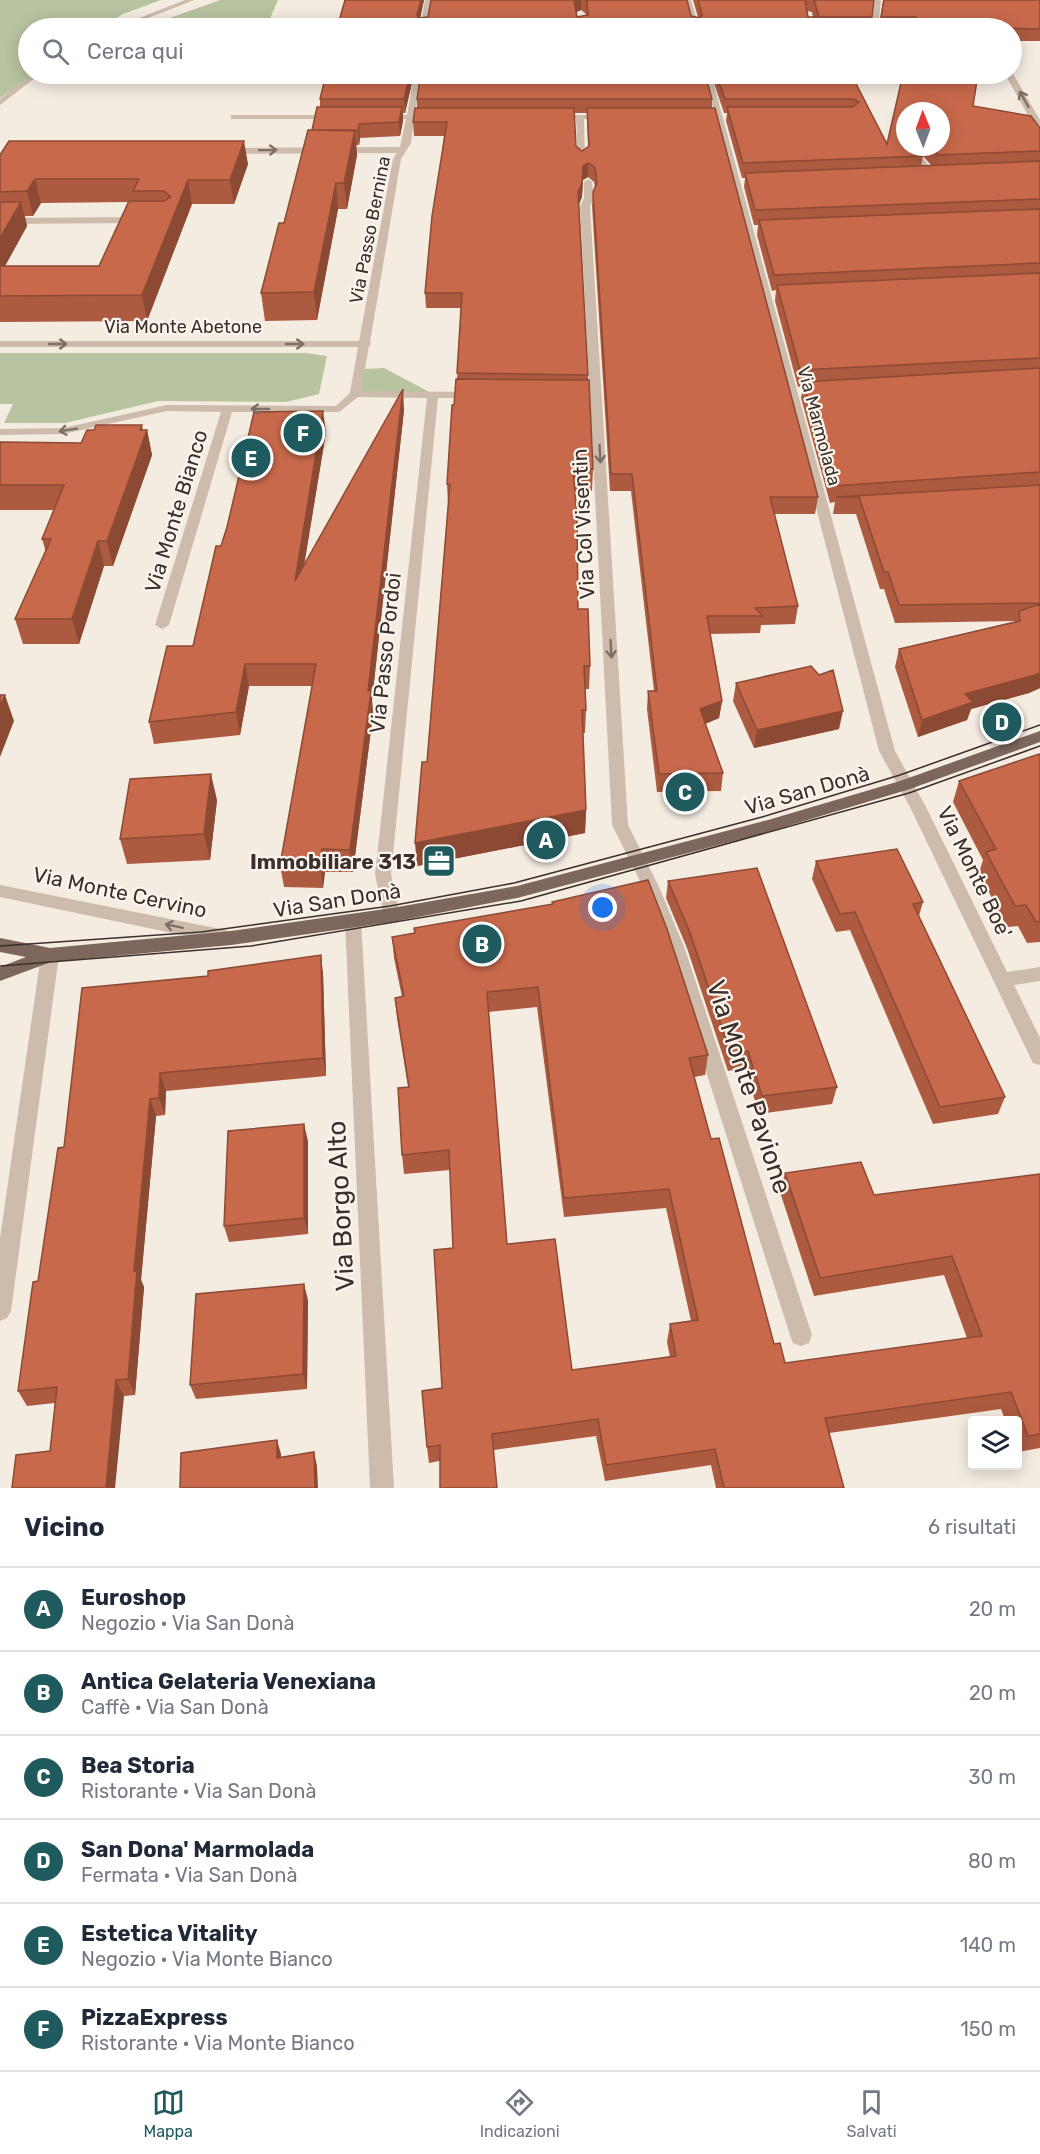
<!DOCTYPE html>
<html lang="it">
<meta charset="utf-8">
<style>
body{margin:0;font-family:Rubik,sans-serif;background:#f6f6f7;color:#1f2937}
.controls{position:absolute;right:18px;bottom:18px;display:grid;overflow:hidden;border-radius:6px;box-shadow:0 3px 15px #0003}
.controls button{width:54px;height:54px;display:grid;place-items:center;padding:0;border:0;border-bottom:2px solid #e0e1e3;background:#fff;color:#1f2937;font:30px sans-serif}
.compass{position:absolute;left:896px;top:102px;width:54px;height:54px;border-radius:50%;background:#fff;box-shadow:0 3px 15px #0003;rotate:359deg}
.you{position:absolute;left:603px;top:908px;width:21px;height:21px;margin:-15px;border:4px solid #fff;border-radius:50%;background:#1a73e8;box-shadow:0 0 0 9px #1a73e833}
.badge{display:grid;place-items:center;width:39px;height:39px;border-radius:50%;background:#1f5a5e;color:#fff;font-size:20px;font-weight:700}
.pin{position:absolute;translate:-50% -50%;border:3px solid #fff;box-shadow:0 2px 6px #0006}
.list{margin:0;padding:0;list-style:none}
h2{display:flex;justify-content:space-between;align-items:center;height:78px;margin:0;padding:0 24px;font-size:26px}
h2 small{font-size:20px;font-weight:400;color:#747a83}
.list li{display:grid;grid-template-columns:39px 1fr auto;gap:18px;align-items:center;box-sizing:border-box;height:84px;padding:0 24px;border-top:2px solid #e0e1e3}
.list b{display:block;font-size:22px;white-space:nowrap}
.list p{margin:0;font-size:20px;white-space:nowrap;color:#747a83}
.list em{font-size:20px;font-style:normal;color:#747a83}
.icon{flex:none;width:33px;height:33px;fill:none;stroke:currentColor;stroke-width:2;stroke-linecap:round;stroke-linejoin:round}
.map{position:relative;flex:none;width:1040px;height:1488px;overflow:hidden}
.search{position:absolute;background:#fff;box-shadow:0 3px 15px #0003;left:18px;right:18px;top:18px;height:66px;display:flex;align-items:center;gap:15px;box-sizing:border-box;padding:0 21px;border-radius:33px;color:#747a83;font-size:22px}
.sheet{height:582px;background:#fff}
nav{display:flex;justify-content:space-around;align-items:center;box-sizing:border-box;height:84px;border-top:2px solid #e0e1e3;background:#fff;font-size:16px;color:#747a83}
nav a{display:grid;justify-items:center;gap:3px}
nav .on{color:#1f5a5e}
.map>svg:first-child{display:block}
.green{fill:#b8c4a0}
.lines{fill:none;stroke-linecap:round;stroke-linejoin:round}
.minor{fill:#cdbbac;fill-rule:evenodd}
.major{fill:#7d675c;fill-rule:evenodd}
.tram{stroke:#3b302b;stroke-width:1.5}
.wall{fill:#ac5a40;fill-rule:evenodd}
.shaded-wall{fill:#8c4a34}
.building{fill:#c8694b;stroke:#8c4a34;stroke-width:1.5;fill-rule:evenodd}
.oneway{stroke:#7d6f65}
.labels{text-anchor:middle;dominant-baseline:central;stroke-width:4.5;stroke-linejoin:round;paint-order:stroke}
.far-street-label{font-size:18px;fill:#3b302b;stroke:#fbf5ee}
.street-label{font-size:21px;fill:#3b302b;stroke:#fbf5ee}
.poi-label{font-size:21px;font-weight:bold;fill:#3b302b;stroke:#fbf5ee;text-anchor:end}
.near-street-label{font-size:26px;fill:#3b302b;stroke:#fbf5ee}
</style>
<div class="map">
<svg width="1040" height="1488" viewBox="0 0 1040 1488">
<rect width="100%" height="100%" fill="#f4ebe1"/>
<!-- green -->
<path class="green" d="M0,0H161L123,14L101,28H28V74H35L0,98Z
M220,0H278L266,28H142Z
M0,353H305L327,356L319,394L286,402L158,401L65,423H4L13,404H0Z
M384,368L433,394H355L365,369Z"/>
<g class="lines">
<!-- minor -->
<path class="minor" d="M185,0H194L123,28H114Z
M425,0H431L427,28H420Z
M685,0H691L699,28H692Z
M875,0H881L878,28H871Z
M1012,72L1040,120V126L1030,119L1005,74Z
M32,74H40L0,105V99Z
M414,74H421L415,115H434L438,117L434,119H414L411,143L401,159L370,342L371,344L369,346L361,391L475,392L481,395L475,398H438L391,875L400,915L398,920L392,922L386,920L384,915L375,875L427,398L358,397L339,412H232L169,625L162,629L155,625L221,412L167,411L63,434L0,435V429L63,428L167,405L336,406L350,393L358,347H0V341H359L393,159L397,153L225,154L221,151L225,148L400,147L406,119H383L379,117L383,115H407Z
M704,74H711L895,751L926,807L1007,972L1040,967V981L1014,985L1040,1038V1065L1033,1063L910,807L879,751Z
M234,115H335L339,117L335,119H231V115Z
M554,115H605L609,117L605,119H584L585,162L578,160L576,119H551L550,117Z
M905,147H913L935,173V177H929Z
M588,179L592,182L594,198L590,206L628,825L659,887L685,949L812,1335L809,1343L801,1346L793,1343L790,1335L667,949L643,887L612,825L580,206L584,198V182Z
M0,218L138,217L143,220L138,223L0,224Z
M0,885L225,930L231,932L234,937L231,942L225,944L0,897Z
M353,914L359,916L361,921L394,1488H370L345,921L347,916Z
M50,948L56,950L59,955L11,1311L7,1318L0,1321V1238L41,955L44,950Z"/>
<!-- major -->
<path class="major" d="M1040,731V742L910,789L768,832L517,898L392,922L231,945L51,962L0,981V967L26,957L0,952V938L50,948L231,931L392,908L517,886L768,820L900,781Z"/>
<!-- tram -->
<path class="tram" d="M0,946L201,932L390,906L514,883L762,817L900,775L1040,725
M0,966L251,946L521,901L909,793L1040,746"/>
</g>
<!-- wall -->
<path class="wall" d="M345,0H424L420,18L428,17L431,0H687L691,16L698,17L693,0H874L870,28H337ZM581,10L586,14V15L577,17L576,12ZM807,11L812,12L813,17H808Z
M883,0H1040V41H1011V28H879Z
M326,74H414L405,113H403V121L400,136L360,138L359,145H356L357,155L347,209H338L317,320L265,321L261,293L284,223L312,130L320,107V99Z
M420,74H705L712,99V108L818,497L815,514H774L798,606L795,624L761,625L760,633L710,634L722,701L719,718L705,724L723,773L721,791L657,792L647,709L648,691H654L631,491H610L592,206L593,192L595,187L594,182L588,177L583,180L582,197L579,204L593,469L592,491H575L578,609L590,666L589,689H585L586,710L585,733H583L586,810L585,833L417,866L427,762L448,505L447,484L457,379L461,308H426L425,293L444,136H414L413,122L417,108V99ZM574,113H587L588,147L582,151L576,146Z
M711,74H851L887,144L903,74L973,106L1040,128V688L1029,693L971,709L967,720L918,737L895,667L899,649L1016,621L895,623L884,589H880L856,514H833L835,502L830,503L801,398L803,386L798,387L775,301L776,290L772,291L757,235L758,225H754L744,187L745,178H742L726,121L727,113H724ZM905,111L941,147H905ZM923,156L931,165L921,166Z
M0,155L248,164L234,204H192L147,321L0,322ZM128,202L99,266H5L27,226L25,216H33L41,203Z
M404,410L372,700L373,714L353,872H325L323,888L284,887L280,865L312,686H249L240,735L154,744L149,722L193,646L221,546L326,432L304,564Z
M143,430H147L152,455L113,566H104L79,644H23L15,619L46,552L42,539L54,510H0V442L81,443Z
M736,683L839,729L754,748L733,701Z
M1040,755V942L1027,943L1018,926L1007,927L979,873L983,860L953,802L959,781Z
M217,800L210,860L127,864L120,839Z
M816,861L923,902L919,916L1005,1097L998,1114L933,1124L850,930L836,932L812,879Z
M668,881L837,1087L832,1104L759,1114L745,1068L728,1071L687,948L666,898Z
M552,902L708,1055L705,1075L694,1077L711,1139L774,1344L785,1363L967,1338L944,1275L814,1296L780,1192L785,1173L874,1195L1040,1174V1448L1018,1452L1017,1420H1005L1001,1409L829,1433L844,1488H716L711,1465L605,1481L596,1436L494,1450L429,1463L427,1447L442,1388L453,1248L450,1170L404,1174L402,1155L408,1087L397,1018L395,998L402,997L394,958L392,937L414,933V928L552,905ZM537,1007L564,1217L666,1208L691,1321L670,1324L667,1342L670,1357L572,1370L507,1244L488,1012Z
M323,973L326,1076L166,1091L165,1115L156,1116L141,1280L144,1287L135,1395L124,1396L50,1451L55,1403L27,1406L18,1391L64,1147L82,988Z
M308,1141V1234L229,1242L224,1226Z
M308,1300L307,1389L196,1399L190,1385Z"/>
<!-- shaded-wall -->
<path class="shaded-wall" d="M421,0H424L418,28L417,15Z
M576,0H581V10L574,13V1Z
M410,74H414L405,113L404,99Z
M402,107L403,121L400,136L399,122Z
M359,124L360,138L359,145L358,131Z
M355,130L357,155L347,209L344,183Z
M244,141L248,164L234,204L230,180Z
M588,163V177L583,180L582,197L578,206V192L583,166Z
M35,179L41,203L33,216L27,191Z
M188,180L192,204L147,321L142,295Z
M336,183L338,209L317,320L314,292Z
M21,202L27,226L0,275V238Z
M403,389L404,410L372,700L373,714L353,872L350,850Z
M323,411L326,432L298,603L295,581Z
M142,425L144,438L147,430L152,455L113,566L107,541Z
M98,541L104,566L79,644L72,619Z
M245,664L249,686L240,735L236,712Z
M1040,673V688L1029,693L971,709L967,720L918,737L922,720L965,694Z
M5,695L14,721L0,757V707Z
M722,701L719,718L698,727L700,709Z
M843,711L839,729L754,748L757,730Z
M211,774L217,800L210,860L204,834Z
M586,810L585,833L417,866L415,843Z
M322,849L325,872L323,888L320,865Z
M321,955L323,973L326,1076L323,1058Z
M160,1073L166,1091L165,1115L159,1098Z
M150,1099L156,1116L141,1280L144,1287L135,1395L128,1379L134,1271Z
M304,1124L308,1141V1234L304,1218Z
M304,1284L308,1300L307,1389L303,1374Z
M116,1380L124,1396L115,1488H106Z
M277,1440L281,1454L282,1472L277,1458Z
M314,1452L317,1466L318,1488H315Z"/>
<!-- building -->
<path class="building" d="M345,0H421L417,15L419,18L428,17L431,0H576L574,1L577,17L588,15L587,1L585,0H687L691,16L700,18L702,15L698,0H805L808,17H819L814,0H874L872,17H821L827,28H337Z
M884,0H1040V29L985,28H913L916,17H881Z
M326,74H410L404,99H320Z
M421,74H705L712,99H417Z
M716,74H851L887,144L903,74H978L973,106L1031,116L1040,128V151L938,155L931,147H941V111H905V147H916L923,156L743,163L727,107H853L859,102L853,99H725Z
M317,107H402L399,122L359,124L358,131L312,130Z
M415,108H574L576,146L582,151L589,146L587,108H715L818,497H770L798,606L755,608L763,616H707L722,701L700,709L723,773L659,774L648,691H657L632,474H611L593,192L597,183L595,167L588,163L583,166L582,183L578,192L588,375L457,373L462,293H425L432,216L447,122H413Z
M308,130H355L344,183H336L314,292L261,293L279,223H284Z
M9,141H244L230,180H188L142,295L0,296V266H99L129,201H164L171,197L164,191H133L139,179H35L27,191L0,192V155Z
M1040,161V199L755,210L745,173Z
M0,202H21L0,238Z
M1040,209V263L774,275L759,220Z
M1040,273V358L800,370L777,285Z
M1040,368V472L833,486L803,382Z
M456,379L589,380L593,469H573L577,516L578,609H588L590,666H584L586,710H582L586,810L415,843L422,762H427L450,484H447L452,405H454Z
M403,389L368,691H371L350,850L322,849L320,865H280L316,664H245L236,712L149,722L167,646H193L216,546H221L227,527L254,412L323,411L295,581Z
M96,425H142L140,430H147L107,541H98L72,619H15L51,539H42L64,485H0V442L81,443L87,430H94Z
M1040,485V603L899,605L888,572H884L859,497H836Z
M1040,604V673L1035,675L965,694L973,702L922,720L899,649L1020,621L1019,611Z
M811,666L819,675L833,670L843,711L757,730L736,683Z
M0,695H5L0,707Z
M1039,754L1040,755V921L1036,922L1026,905L1015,906L986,852L996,849L959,781Z
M211,774L204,834L120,839L130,779Z
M897,849L923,902L913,904L1005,1097L940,1107L855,912L840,914L816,861Z
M757,868L837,1087L762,1096L748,1051L731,1054L689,930L668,881Z
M648,880L667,929L708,1055L689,1058L711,1139L719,1138L774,1344L780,1343L785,1363L982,1336L952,1256L820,1278L785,1173L861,1162L874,1195L1040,1174V1434L1028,1436L1011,1392L825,1418L844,1488H724L715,1449L606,1465L598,1419L492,1434L497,1488H440V1445L427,1447L422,1391L442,1388L434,1250L453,1248L449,1150L402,1155L398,1088L409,1087L395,998L404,996L392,937L415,933L414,928L553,904L552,902ZM538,987L564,1198L669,1189L698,1320L670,1324L676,1356L572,1370L555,1239L507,1244L487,992Z
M321,955L323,1058L160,1073L159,1098L150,1099L134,1271L137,1270L128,1379L116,1380L106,1488H12L16,1455L50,1451L57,1387L18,1391L33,1282L38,1281L58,1148L64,1147L82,988L208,976V971Z
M304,1124V1218L224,1226L228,1131Z
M304,1284L303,1374L190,1385L196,1294Z
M277,1440V1458L314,1452L315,1488H180L181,1453Z"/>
<!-- one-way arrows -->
<defs><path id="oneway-shaft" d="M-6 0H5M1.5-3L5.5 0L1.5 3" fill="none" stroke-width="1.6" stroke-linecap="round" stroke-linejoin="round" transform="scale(1.5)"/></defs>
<g class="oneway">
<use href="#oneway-shaft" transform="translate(1024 99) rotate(-119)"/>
<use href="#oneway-shaft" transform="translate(268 150) rotate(-1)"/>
<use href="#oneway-shaft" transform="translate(58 344)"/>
<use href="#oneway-shaft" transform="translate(295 344)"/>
<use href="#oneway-shaft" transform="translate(260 409) rotate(-180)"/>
<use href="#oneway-shaft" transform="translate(68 430) rotate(171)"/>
<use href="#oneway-shaft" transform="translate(600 454) rotate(87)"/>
<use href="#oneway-shaft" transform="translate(611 649) rotate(87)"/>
<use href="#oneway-shaft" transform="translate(174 926) rotate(-168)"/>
</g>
<!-- icons -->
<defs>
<g id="office-square" transform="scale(1.725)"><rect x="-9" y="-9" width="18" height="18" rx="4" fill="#1f5a5e" stroke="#fbf5ee"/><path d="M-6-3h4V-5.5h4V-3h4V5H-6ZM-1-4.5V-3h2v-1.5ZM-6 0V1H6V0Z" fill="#fff"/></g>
</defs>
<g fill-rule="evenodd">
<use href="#office-square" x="439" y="861"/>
</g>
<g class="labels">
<!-- far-street labels -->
<g class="far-street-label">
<text transform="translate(370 230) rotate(-79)">Via Passo Bernina</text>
<text x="183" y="327">Via Monte Abetone</text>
<text transform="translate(819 426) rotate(75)">Via Marmolada</text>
</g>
<!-- street labels -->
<g class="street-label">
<text transform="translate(176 511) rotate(-73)">Via Monte Bianco</text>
<text transform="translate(583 524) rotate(-93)">Via Col Visentin</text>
<text transform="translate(385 653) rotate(-84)">Via Passo Pordoi</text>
<text transform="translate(807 790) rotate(-16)">Via San Donà</text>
<text transform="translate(975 872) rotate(64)">Via Monte Boe'</text>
<text transform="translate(120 892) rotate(12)">Via Monte Cervino</text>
<text transform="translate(337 900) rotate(-9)">Via San Donà</text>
</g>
<!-- poi labels -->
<g class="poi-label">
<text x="416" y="861">Immobiliare 313</text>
</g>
<!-- near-street labels -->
<g class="near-street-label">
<text transform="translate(749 1087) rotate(72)">Via Monte Pavione</text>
<text transform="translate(341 1206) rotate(-93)">Via Borgo Alto</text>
</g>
</g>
</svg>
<div class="controls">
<button><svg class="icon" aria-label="layers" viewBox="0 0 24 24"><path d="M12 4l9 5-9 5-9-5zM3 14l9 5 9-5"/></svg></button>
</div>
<svg class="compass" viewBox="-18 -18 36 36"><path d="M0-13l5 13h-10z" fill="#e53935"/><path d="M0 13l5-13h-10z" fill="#747a83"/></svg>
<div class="you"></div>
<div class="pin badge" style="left:546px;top:840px">A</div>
<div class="pin badge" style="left:482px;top:944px">B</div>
<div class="pin badge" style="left:685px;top:792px">C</div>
<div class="pin badge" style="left:1002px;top:722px">D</div>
<div class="pin badge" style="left:251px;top:458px">E</div>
<div class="pin badge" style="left:303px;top:433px">F</div>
<div class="search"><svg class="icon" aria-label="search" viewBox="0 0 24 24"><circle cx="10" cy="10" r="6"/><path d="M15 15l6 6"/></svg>Cerca qui</div>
</div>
<section class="sheet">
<h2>Vicino<small>6 risultati</small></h2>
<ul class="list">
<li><span class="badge">A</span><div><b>Euroshop</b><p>Negozio · Via San Donà</p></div><em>20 m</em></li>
<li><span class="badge">B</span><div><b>Antica Gelateria Venexiana</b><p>Caffè · Via San Donà</p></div><em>20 m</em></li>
<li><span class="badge">C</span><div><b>Bea Storia</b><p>Ristorante · Via San Donà</p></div><em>30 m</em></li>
<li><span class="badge">D</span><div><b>San Dona' Marmolada</b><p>Fermata · Via San Donà</p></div><em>80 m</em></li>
<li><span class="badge">E</span><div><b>Estetica Vitality</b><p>Negozio · Via Monte Bianco</p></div><em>140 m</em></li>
<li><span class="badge">F</span><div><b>PizzaExpress</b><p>Ristorante · Via Monte Bianco</p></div><em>150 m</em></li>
</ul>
</section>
<nav>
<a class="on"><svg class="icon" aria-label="map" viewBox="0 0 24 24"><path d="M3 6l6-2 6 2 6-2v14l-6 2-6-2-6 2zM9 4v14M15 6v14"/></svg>Mappa</a>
<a><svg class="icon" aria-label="directions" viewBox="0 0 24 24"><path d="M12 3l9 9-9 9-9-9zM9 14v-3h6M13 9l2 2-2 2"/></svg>Indicazioni</a>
<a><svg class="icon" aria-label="saved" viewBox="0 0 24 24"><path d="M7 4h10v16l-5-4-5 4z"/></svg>Salvati</a>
</nav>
